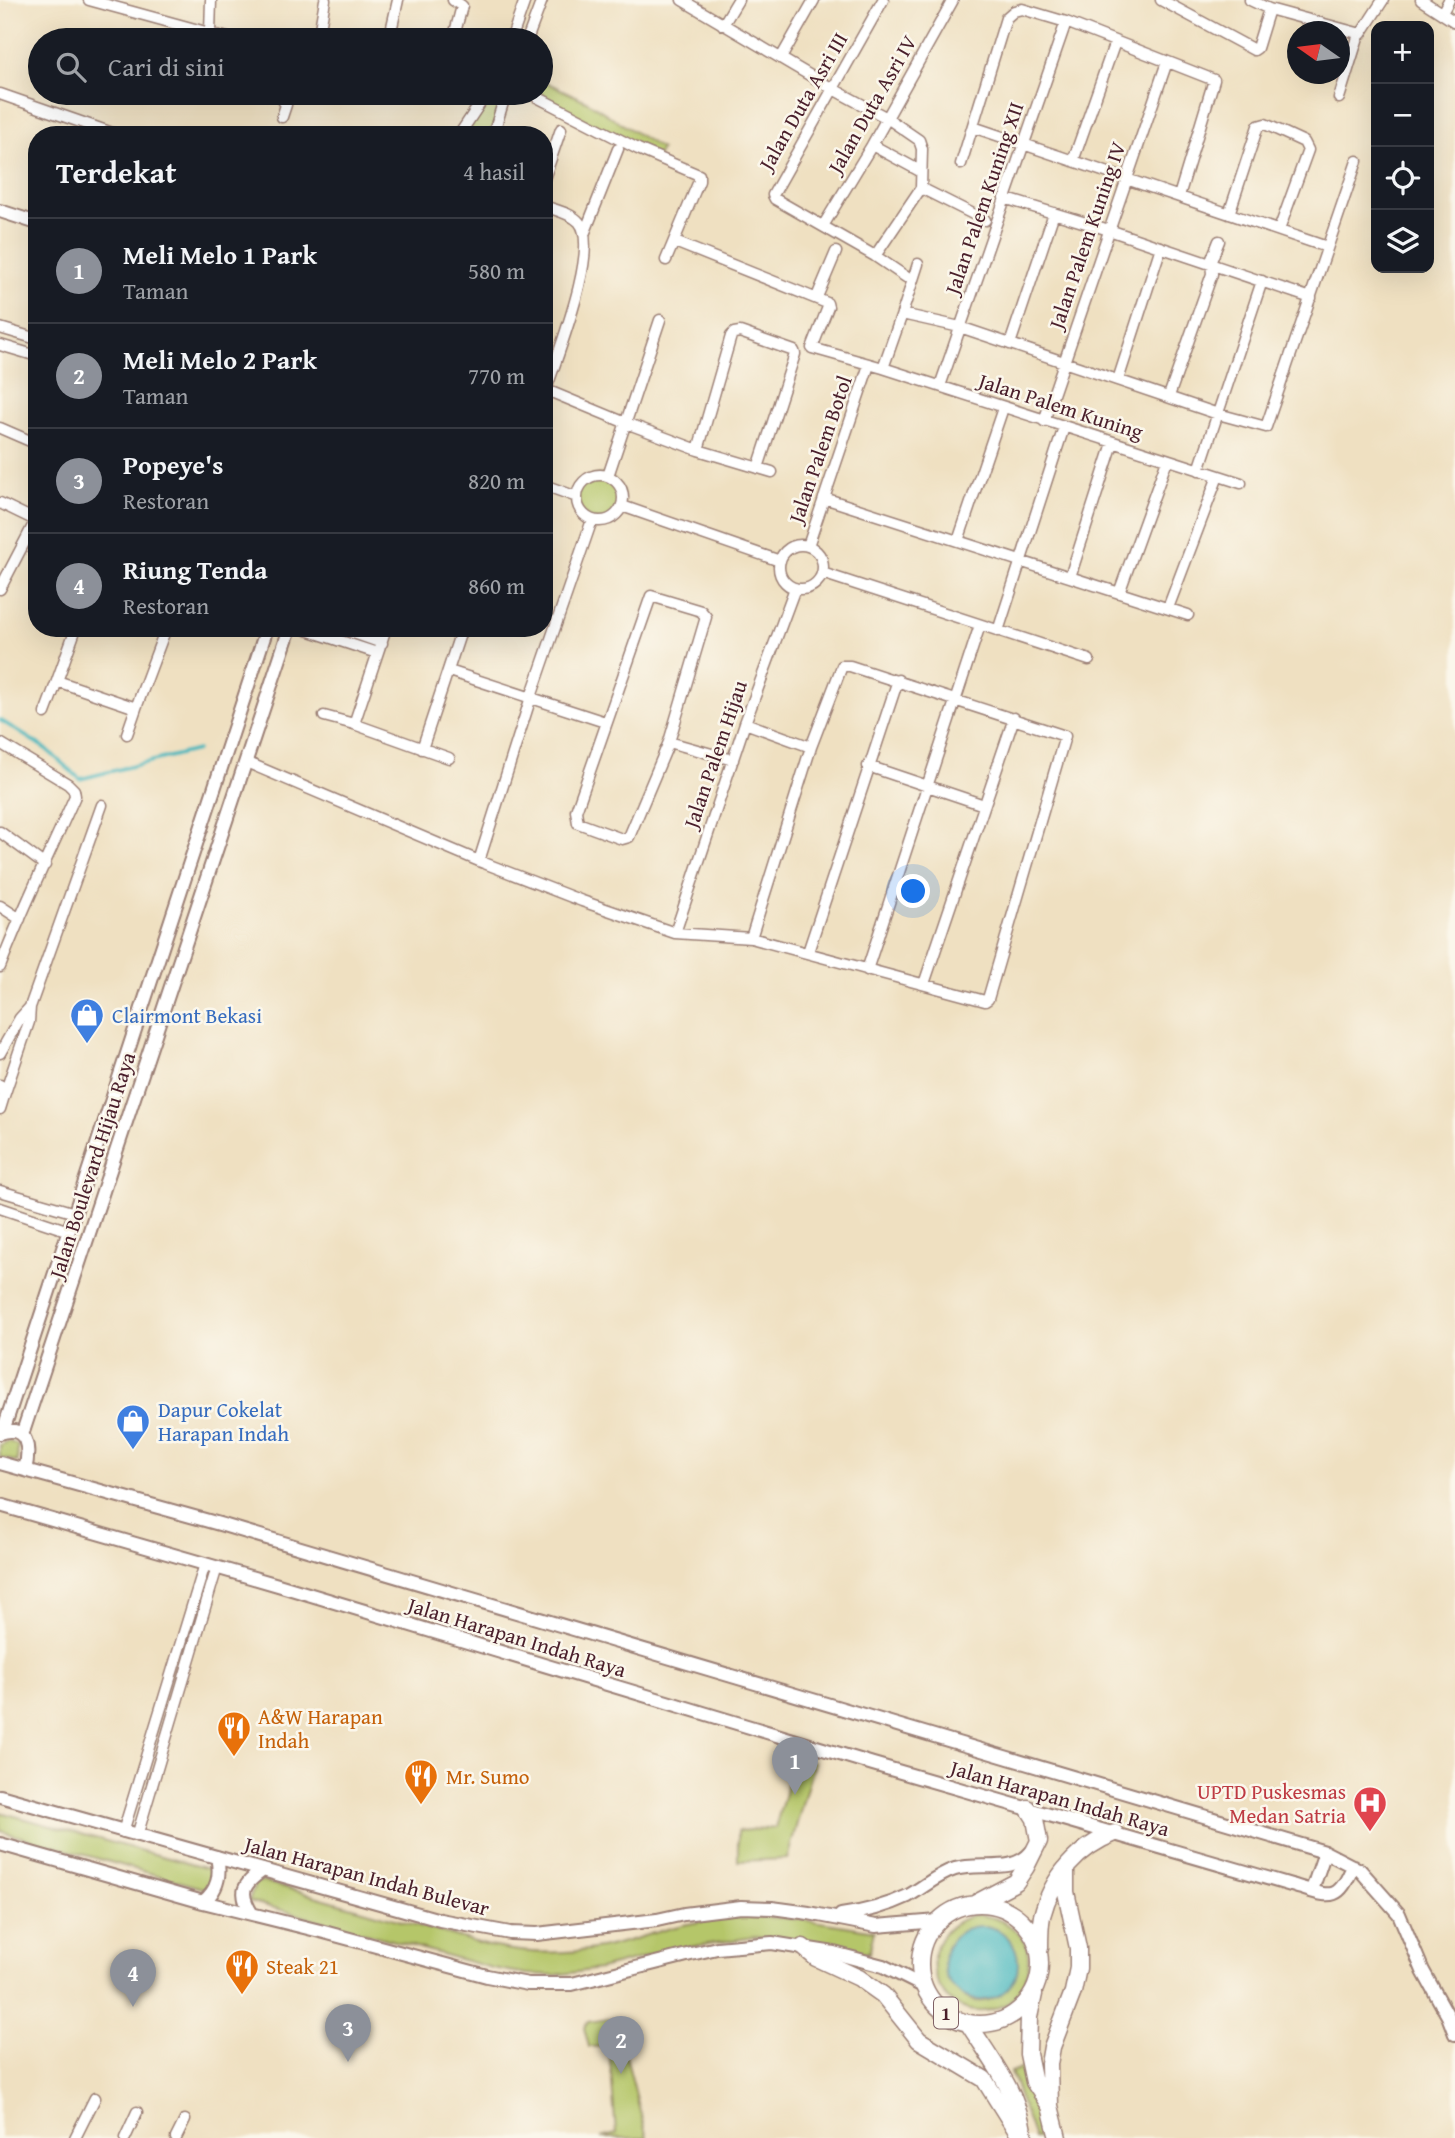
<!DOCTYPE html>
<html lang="id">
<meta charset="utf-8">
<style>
body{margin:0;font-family:"Gentium Book Plus",serif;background:#20242c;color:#f1f3f6}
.controls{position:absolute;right:21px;top:21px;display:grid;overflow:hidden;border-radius:14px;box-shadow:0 7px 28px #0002}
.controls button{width:63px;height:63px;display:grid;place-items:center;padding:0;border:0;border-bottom:2px solid #363941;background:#171b24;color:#f1f3f6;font:35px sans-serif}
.compass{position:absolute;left:1287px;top:21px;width:63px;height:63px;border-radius:50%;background:#171b24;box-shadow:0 7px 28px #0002;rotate:284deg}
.you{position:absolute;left:914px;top:892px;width:24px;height:24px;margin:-18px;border:5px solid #fff;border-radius:50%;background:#1a73e8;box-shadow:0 0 0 10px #1a73e833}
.badge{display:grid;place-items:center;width:46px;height:46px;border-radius:50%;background:#8c9099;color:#fff;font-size:23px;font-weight:700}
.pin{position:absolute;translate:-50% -58px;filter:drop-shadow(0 2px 4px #0008)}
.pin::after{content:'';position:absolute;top:37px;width:24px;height:21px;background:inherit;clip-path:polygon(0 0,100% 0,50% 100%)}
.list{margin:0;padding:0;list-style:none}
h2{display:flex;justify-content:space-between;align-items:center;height:91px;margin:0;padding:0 28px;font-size:30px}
h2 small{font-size:23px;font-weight:400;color:#9ea1a6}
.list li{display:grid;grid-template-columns:46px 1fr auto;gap:21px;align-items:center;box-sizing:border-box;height:105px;padding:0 28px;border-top:2px solid #363941}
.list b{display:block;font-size:26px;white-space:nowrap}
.list p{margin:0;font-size:23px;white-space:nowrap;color:#9ea1a6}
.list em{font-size:23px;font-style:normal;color:#9ea1a6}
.icon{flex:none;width:38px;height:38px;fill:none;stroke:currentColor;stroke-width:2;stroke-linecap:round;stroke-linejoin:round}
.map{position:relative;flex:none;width:1455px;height:2138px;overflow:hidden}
.search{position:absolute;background:#171b24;box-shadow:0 7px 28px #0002;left:28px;top:28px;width:525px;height:77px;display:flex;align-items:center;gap:18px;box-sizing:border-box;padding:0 24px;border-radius:38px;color:#9ea1a6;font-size:26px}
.panel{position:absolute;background:#171b24;box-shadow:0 7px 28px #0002;left:28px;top:126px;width:525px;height:511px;border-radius:28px}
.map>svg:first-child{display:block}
.green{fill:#b5c669;stroke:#80724a;stroke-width:2;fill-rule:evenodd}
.water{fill:#47b7be;stroke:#486b74;stroke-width:2}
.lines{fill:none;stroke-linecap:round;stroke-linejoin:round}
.stream{stroke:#47b7be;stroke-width:3.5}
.minor-casing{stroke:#9c8076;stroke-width:13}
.tertiary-casing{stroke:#9c8076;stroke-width:16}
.trunk-casing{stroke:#9c8076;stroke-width:19}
.minor{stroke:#fff;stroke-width:10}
.tertiary{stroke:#fff;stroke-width:12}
.trunk{stroke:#fff;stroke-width:16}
.labels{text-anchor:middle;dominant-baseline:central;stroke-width:5;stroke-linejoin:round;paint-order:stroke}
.shield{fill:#fbf7ec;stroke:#7f6065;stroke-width:2}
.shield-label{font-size:19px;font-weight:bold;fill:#4a1f2b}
.street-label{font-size:21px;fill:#4a1f2b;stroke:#fbf7ec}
.shop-label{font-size:21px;fill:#366cbe;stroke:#fbf7ec;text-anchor:start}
.food-label{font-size:21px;fill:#c56008;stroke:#fbf7ec;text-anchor:start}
.health-label{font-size:21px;fill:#be3a42;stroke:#fbf7ec;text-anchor:end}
</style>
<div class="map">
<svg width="1455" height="2138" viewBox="0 0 1455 2138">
<rect width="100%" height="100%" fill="#fbf7ec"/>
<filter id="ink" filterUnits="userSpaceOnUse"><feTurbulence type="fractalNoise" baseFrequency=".0143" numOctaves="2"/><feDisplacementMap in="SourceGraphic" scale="14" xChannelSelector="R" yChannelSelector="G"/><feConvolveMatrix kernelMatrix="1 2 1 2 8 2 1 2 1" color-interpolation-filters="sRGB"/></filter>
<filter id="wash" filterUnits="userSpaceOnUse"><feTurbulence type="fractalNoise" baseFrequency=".00686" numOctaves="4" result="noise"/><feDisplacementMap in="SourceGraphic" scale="28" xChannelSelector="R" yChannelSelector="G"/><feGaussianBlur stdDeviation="1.57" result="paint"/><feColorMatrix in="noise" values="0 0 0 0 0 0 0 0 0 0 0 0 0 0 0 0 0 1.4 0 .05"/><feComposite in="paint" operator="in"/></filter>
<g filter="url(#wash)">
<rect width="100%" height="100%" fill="#efe0c1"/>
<!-- green -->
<path class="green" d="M541,80L586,101L661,149L657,157L529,93H541Z
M487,93H506L493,135H460Z
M577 498a23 23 0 1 1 46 0a23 23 0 1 1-46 0Z
M9,1441L18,1446L17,1462L0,1457V1445Z
M796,1755L814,1762L787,1859L738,1861V1831L775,1828Z
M0,1812L212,1870L211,1881L206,1889L0,1831Z
M262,1881L489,1946C526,1954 562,1955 600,1948C630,1942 658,1930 688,1924C754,1910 808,1919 874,1931L869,1953L799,1941L755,1937L675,1949L600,1969L555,1975L526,1974L492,1968L249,1901L255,1883Z
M973,1915C1004,1915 1035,1936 1027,1971C1024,1985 1017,1998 1004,2005C941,2036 899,1940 973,1915ZM986,1926C1052,1945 998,2026 961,1994C957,1991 955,1984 952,1980C944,1967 943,1960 948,1945Z
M616,2018L647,2138H601L616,2134L609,2046L589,2047L584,2028L588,2022Z
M1024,2067L1047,2138H1034L1011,2072Z"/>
<!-- water -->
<path class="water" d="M944 1963a37 37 0 1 1 74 0a37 37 0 1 1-74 0Z"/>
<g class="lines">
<!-- stream -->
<path class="stream" d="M0,720L46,749L80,779L197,750"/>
</g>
</g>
<g filter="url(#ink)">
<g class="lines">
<!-- minor casing -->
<g class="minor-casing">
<path id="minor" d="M89,0L235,40
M682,0L833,89L887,118L919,140L922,149L921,188L875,256
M883,0L773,195L775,199L875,256L906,277
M1161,0L1254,50L1257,48L1269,9
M1250,0L1269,9L1361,34L1383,0
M1421,0L1455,22
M1442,13L1449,0
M723,25L738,0
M210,33L211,0
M318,40L325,0
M389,40L398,0
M453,40L462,6L453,0
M511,40L525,0
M527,40L542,0
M781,58L814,0
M529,93L638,149L699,175V181L666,260
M0,94L118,135
M1339,98L1359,34
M282,117L286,105L282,99L283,93
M973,127L1327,247
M459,135L487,93
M493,135L506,93
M872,145L920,171
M1073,161L1115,42
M961,164L1006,18L1014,11L1022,9L1066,22L1214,80L1179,196
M544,179L561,129
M921,188L985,220
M1004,198L1109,230L1311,298
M544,206C555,210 571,213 579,222C601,247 556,358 546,390
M1229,214L1258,126L1265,124L1304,142L1308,150L1279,230
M823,226L872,145L953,0
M585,232L618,149
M675,242L827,303L828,307L812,348L883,368L1241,483
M817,297L836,252
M902,314L918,264
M0,328L37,339
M1010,344L1054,213
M0,345L37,356
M883,368L902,314L960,327L1218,414L1266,427L1357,161
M1118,380L1161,247
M940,386L1066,22
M544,389L626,423L698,450L772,472
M1169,396L1212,274L1211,261L1219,241
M1044,421L1167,62
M0,428L37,444
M698,450L731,336L734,333L740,332L794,351L795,354L758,468
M1199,470L1262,281
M577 498a23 23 0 1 1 46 0a23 23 0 1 1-46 0Z
M608,476L660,320
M544,485L577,497
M824,498L1188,615
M0,503L35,520
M622,506L780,561
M958,541L1003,408
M779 567a22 22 0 1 1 44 0a22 22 0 1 1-44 0Z
M808,546L869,365
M822,573L1089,660
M1070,577L1113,443
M0,589L37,518
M1119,593L1167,460
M651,596L701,611L706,617L669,742L629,837L622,839L578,823L576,811Z
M1168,608L1218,476
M76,628L57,681L136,708L166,628
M301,628L377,653
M339,628L382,643
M998,631L1064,427
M449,671L605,722
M45,713L57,681
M324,716L354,724L449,758
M745,723L811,747
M354,724L386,628
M127,734L136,708
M669,742L733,760
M0,743L68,784L74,790L75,796C50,853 22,909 0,967
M422,749L462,628
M246,762L479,861L582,901L675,933L751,938L985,1001L988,999L1065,736L850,666H842L811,747L751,938
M868,766L984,805
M0,832L45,865
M479,861L531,697L592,520
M0,906L20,919
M675,933L745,723L795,588
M808,952L898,680
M867,970L980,625
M924,984L1014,718
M0,1053L20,1018L30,1007
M0,1085L4,1096L0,1109
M4,1096L29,1022L30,1007L102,805
M0,1191L75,1213
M0,1208L69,1231
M123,1832L205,1564
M137,1836L217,1567
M75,2138L95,2098
M125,2138L137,2112
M176,2138L185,2120"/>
</g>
<!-- tertiary casing -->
<g class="tertiary-casing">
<path id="tertiary" d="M0,211L37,223
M3,1431L267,628
M0,1433C29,1423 30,1450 25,1470
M22,1435L290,628
M0,1463L223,1525L1325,1852L1360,1870L1399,1914L1423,1971L1448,2016L1455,2034
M0,1505L278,1585L873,1764L1291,1885C1328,1895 1337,1906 1353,1866
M0,1796L440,1920L510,1933L537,1934L657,1920L684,1914L741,1907L772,1908L809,1913L876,1926L938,1921
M0,1844L203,1902L324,1932L487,1976L528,1984H572L691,1954L717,1948L772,1943L834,1953L883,1966L925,1987
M1312,1890L1325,1852
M203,1902C218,1890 221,1875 217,1857
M252,1914C238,1892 243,1884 263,1870
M841,1915C864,1912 887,1906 908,1896C924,1887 938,1874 955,1869C981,1861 1012,1875 1031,1852"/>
</g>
<!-- trunk casing -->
<g class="trunk-casing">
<path id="trunk" d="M976,1903L1016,1882L1026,1867L1039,1841L1035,1819L1028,1808
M920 1964a60 60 0 1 1 120 0a60 60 0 1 1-120 0Z
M803,1947L816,1958L859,1978L883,1995L919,2040L984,2079L1021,2138
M1040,1948C1040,1938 1040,1926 1042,1916C1052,1877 1078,1847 1115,1833
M1034,1994L1029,2017L1028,2054L1034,2082L1050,2106L1058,2138
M968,2023C992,2061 1017,2090 1024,2136
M1050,2106L1049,2064L1052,2047L1073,1992L1078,1968V1948L1066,1892V1869"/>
</g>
<!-- minor -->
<use href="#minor" class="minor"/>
<!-- tertiary -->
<use href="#tertiary" class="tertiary"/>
<!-- trunk -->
<use href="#trunk" class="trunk"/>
</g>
</g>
<!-- icons -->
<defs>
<g id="shop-pin" transform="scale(1.75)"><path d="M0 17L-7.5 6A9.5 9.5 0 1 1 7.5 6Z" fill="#3f7fe0" stroke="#fbf7ec"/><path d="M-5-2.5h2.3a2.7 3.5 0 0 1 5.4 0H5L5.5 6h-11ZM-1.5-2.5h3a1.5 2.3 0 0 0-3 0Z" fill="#fff"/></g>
<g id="restaurant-pin" transform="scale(1.75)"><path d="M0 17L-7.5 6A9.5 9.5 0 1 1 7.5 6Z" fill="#e8710a" stroke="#fbf7ec"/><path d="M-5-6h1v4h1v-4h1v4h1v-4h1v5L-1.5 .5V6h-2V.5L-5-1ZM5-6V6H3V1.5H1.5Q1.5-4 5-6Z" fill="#fff"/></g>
<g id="hospital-pin" transform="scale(1.75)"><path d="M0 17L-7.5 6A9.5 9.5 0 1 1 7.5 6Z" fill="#e0444e" stroke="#fbf7ec"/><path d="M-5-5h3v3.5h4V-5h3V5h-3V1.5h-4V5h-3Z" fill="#fff"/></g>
</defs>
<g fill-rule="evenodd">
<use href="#shop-pin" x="87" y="1015"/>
<use href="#shop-pin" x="133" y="1421"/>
<use href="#restaurant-pin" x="234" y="1728"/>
<use href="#restaurant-pin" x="421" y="1776"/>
<use href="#hospital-pin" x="1370" y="1803"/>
<use href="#restaurant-pin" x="242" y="1966"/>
</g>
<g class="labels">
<!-- shield labels -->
<rect class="shield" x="934" y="1997.5" width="24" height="31" rx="5"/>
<g class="shield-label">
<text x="946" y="2013">1</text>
</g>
<!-- street labels -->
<g class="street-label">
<text transform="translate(803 101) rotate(-60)">Jalan Duta Asri III</text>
<text transform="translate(872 104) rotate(-60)">Jalan Duta Asri IV</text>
<text transform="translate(984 198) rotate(-71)">Jalan Palem Kuning XII</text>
<text transform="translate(1087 235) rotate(-71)">Jalan Palem Kuning IV</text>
<text transform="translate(1061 406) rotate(18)">Jalan Palem Kuning</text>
<text transform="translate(820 449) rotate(-71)">Jalan Palem Botol</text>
<text transform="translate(715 754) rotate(-71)">Jalan Palem Hijau</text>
<text transform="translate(92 1165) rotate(-72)">Jalan Boulevard Hijau Raya</text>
<text transform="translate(517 1637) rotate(17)">Jalan Harapan Indah Raya</text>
<text transform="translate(1060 1798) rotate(16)">Jalan Harapan Indah Raya</text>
<text transform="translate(367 1876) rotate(15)">Jalan Harapan Indah Bulevar</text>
</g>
<!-- shop labels -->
<g class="shop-label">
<text x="112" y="1015">Clairmont Bekasi</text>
<text x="158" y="1409">Dapur Cokelat<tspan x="158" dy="24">Harapan Indah</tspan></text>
</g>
<!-- food labels -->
<g class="food-label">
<text x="258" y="1716">A&amp;W Harapan<tspan x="258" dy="24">Indah</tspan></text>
<text x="446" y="1776">Mr. Sumo</text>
<text x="266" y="1966">Steak 21</text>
</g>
<!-- health labels -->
<g class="health-label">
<text x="1346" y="1791">UPTD Puskesmas<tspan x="1346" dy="24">Medan Satria</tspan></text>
</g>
</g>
</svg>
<div class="controls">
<button>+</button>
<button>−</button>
<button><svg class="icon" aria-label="locate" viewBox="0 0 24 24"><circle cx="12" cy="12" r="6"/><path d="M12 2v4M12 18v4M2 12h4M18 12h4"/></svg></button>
<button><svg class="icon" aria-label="layers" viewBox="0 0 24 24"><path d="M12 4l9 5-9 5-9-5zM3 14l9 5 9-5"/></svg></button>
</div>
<svg class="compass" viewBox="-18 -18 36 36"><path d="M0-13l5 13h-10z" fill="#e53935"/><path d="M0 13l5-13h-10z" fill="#9ea1a6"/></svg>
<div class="you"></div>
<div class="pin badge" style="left:795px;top:1795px">1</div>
<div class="pin badge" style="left:621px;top:2074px">2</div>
<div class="pin badge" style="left:348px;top:2062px">3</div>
<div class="pin badge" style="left:133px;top:2007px">4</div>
<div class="search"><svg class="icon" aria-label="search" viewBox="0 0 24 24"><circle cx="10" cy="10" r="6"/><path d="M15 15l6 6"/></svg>Cari di sini</div>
<section class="panel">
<h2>Terdekat<small>4 hasil</small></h2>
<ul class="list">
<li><span class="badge">1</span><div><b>Meli Melo 1 Park</b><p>Taman</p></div><em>580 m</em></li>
<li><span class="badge">2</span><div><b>Meli Melo 2 Park</b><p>Taman</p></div><em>770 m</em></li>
<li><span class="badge">3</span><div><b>Popeye's</b><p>Restoran</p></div><em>820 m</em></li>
<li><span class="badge">4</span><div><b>Riung Tenda</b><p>Restoran</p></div><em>860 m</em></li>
</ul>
</section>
</div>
